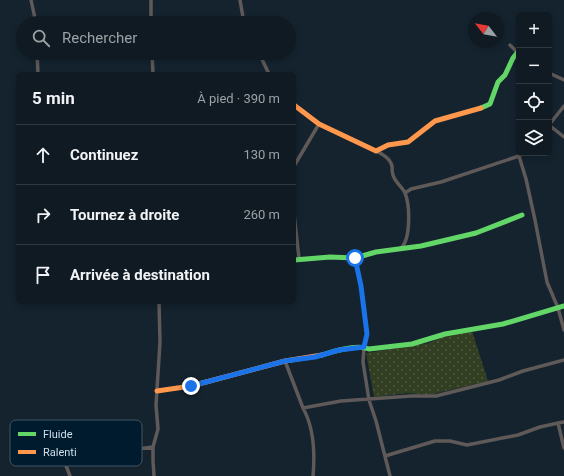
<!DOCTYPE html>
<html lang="fr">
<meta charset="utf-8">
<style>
body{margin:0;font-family:Roboto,sans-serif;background:#18232a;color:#f1f3f6}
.controls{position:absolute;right:12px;top:12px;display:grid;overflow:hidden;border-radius:6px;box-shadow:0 2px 6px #0003}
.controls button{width:36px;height:36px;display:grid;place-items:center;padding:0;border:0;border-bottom:1px solid #2f3840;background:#0f1a22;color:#f1f3f6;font:20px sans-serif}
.compass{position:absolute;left:468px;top:12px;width:36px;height:36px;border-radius:50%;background:#0f1a22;box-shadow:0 2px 6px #0003;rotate:301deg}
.stop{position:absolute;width:12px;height:12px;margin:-9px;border:3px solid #1a73e8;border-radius:50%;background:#fff}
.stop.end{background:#1a73e8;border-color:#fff;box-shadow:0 1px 4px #0008}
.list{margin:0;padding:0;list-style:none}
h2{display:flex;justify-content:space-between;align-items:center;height:52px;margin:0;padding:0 16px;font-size:17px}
h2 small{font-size:13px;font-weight:400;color:#9ba1a5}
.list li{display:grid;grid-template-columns:26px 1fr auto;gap:12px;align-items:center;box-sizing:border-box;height:60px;padding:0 16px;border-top:1px solid #2f3840}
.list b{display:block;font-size:15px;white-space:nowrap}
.list em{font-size:13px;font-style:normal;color:#9ba1a5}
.icon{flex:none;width:22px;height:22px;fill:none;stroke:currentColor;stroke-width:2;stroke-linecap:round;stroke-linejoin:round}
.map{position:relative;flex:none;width:564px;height:476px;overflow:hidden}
.search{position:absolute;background:#0f1a22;box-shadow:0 2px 6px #0003;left:16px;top:16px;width:280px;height:44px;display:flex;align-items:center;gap:10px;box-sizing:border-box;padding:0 14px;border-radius:22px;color:#9ba1a5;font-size:15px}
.panel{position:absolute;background:#0f1a22;box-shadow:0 2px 6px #0003;left:16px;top:72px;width:280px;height:232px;border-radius:6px}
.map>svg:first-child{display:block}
.grass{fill:url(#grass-dots)}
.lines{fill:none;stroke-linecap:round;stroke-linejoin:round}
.street{stroke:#5f5958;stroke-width:3.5}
.fast{stroke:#63d668;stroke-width:5}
.slow{stroke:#ff974d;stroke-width:5}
.route{stroke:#1a73e8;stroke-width:5}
.key{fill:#011b2e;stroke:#3f5667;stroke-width:1}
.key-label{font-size:11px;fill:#cfdfec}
</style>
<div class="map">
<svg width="564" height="476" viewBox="0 0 564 476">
<defs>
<pattern id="grass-dots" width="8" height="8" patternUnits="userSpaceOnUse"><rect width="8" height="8" fill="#323e21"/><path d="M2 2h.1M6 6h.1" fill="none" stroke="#4f5941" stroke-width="1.8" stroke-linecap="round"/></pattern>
</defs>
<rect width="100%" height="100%" fill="#14232e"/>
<!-- grass -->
<path class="grass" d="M472,331L488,381L429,395L408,393L374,397L366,353L429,343L443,336Z"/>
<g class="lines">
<!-- street -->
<path class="street" d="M31,0L36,23
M151,0V23
M240,0L244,23
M510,45L519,54
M37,53L38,74
M152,53L153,74
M259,53L269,74
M549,73L564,80
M549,125L564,106
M549,125L564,137
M376,151C382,154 390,158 392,166C392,169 392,172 393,175C395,182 402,187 405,193C410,205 411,239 401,248
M519,156L526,179L535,220L547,282L558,308L564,330
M294,166L319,124
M405,193L411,189L441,182L519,156L524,153
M294,214L299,258
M355,258L361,286L367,334L364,347L363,362L369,400L376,421L390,476
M285,361L303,408C314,428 315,454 313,476
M303,408L341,401L411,396H436L499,380L523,371L564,360
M564,422L558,423L564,448
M385,456L435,441H450L467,445L518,435L540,427L558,423
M70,476L65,463L114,452L153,447
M154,476L153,461V447L158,429L156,405L160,342L159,302"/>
<!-- fast -->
<path class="fast" d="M481,108L490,104L498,82L505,75L513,58L517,53
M294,260L330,257L355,258L376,252L421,246L476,233L522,215
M322,355C334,351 357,344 369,349L412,344L445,334L503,324L564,306"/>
<!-- slow -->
<path class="slow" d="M294,105L319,124L376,151L388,145L408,142L435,121L481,108
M157,391L191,386L285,361L322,355"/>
</g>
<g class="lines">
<!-- route -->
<path class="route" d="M191,386L285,361L315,357L339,350L364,347L367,334L361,286L355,258"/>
</g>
<!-- legend -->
<rect x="10" y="420" width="132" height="46" rx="6" class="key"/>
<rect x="18" y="432" width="18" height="4" fill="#63d668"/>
<rect x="18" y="450" width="18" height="4" fill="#ff974d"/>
<g class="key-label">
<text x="43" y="438">Fluide</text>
<text x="43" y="456">Ralenti</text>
</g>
</svg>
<div class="controls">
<button>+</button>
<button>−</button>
<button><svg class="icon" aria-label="locate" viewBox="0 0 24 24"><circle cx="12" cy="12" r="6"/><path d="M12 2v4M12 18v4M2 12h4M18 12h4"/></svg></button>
<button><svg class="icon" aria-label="layers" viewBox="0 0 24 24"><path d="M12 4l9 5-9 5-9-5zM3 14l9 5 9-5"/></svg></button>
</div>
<svg class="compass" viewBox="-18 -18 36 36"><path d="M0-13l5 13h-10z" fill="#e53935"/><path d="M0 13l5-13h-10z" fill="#9ba1a5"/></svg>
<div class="stop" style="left:355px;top:258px"></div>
<div class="stop end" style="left:191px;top:386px"></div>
<div class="search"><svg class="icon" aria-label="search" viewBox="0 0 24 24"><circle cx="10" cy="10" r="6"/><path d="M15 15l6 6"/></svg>Rechercher</div>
<section class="panel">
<h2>5 min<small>À pied · 390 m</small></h2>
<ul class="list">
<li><svg class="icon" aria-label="ahead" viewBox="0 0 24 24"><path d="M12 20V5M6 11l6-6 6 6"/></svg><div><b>Continuez</b></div><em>130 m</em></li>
<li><svg class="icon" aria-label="right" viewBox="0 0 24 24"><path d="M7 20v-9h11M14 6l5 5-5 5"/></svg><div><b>Tournez à droite</b></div><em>260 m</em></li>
<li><svg class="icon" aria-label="arrive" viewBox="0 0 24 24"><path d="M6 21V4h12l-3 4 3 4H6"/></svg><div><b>Arrivée à destination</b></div></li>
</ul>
</section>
</div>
